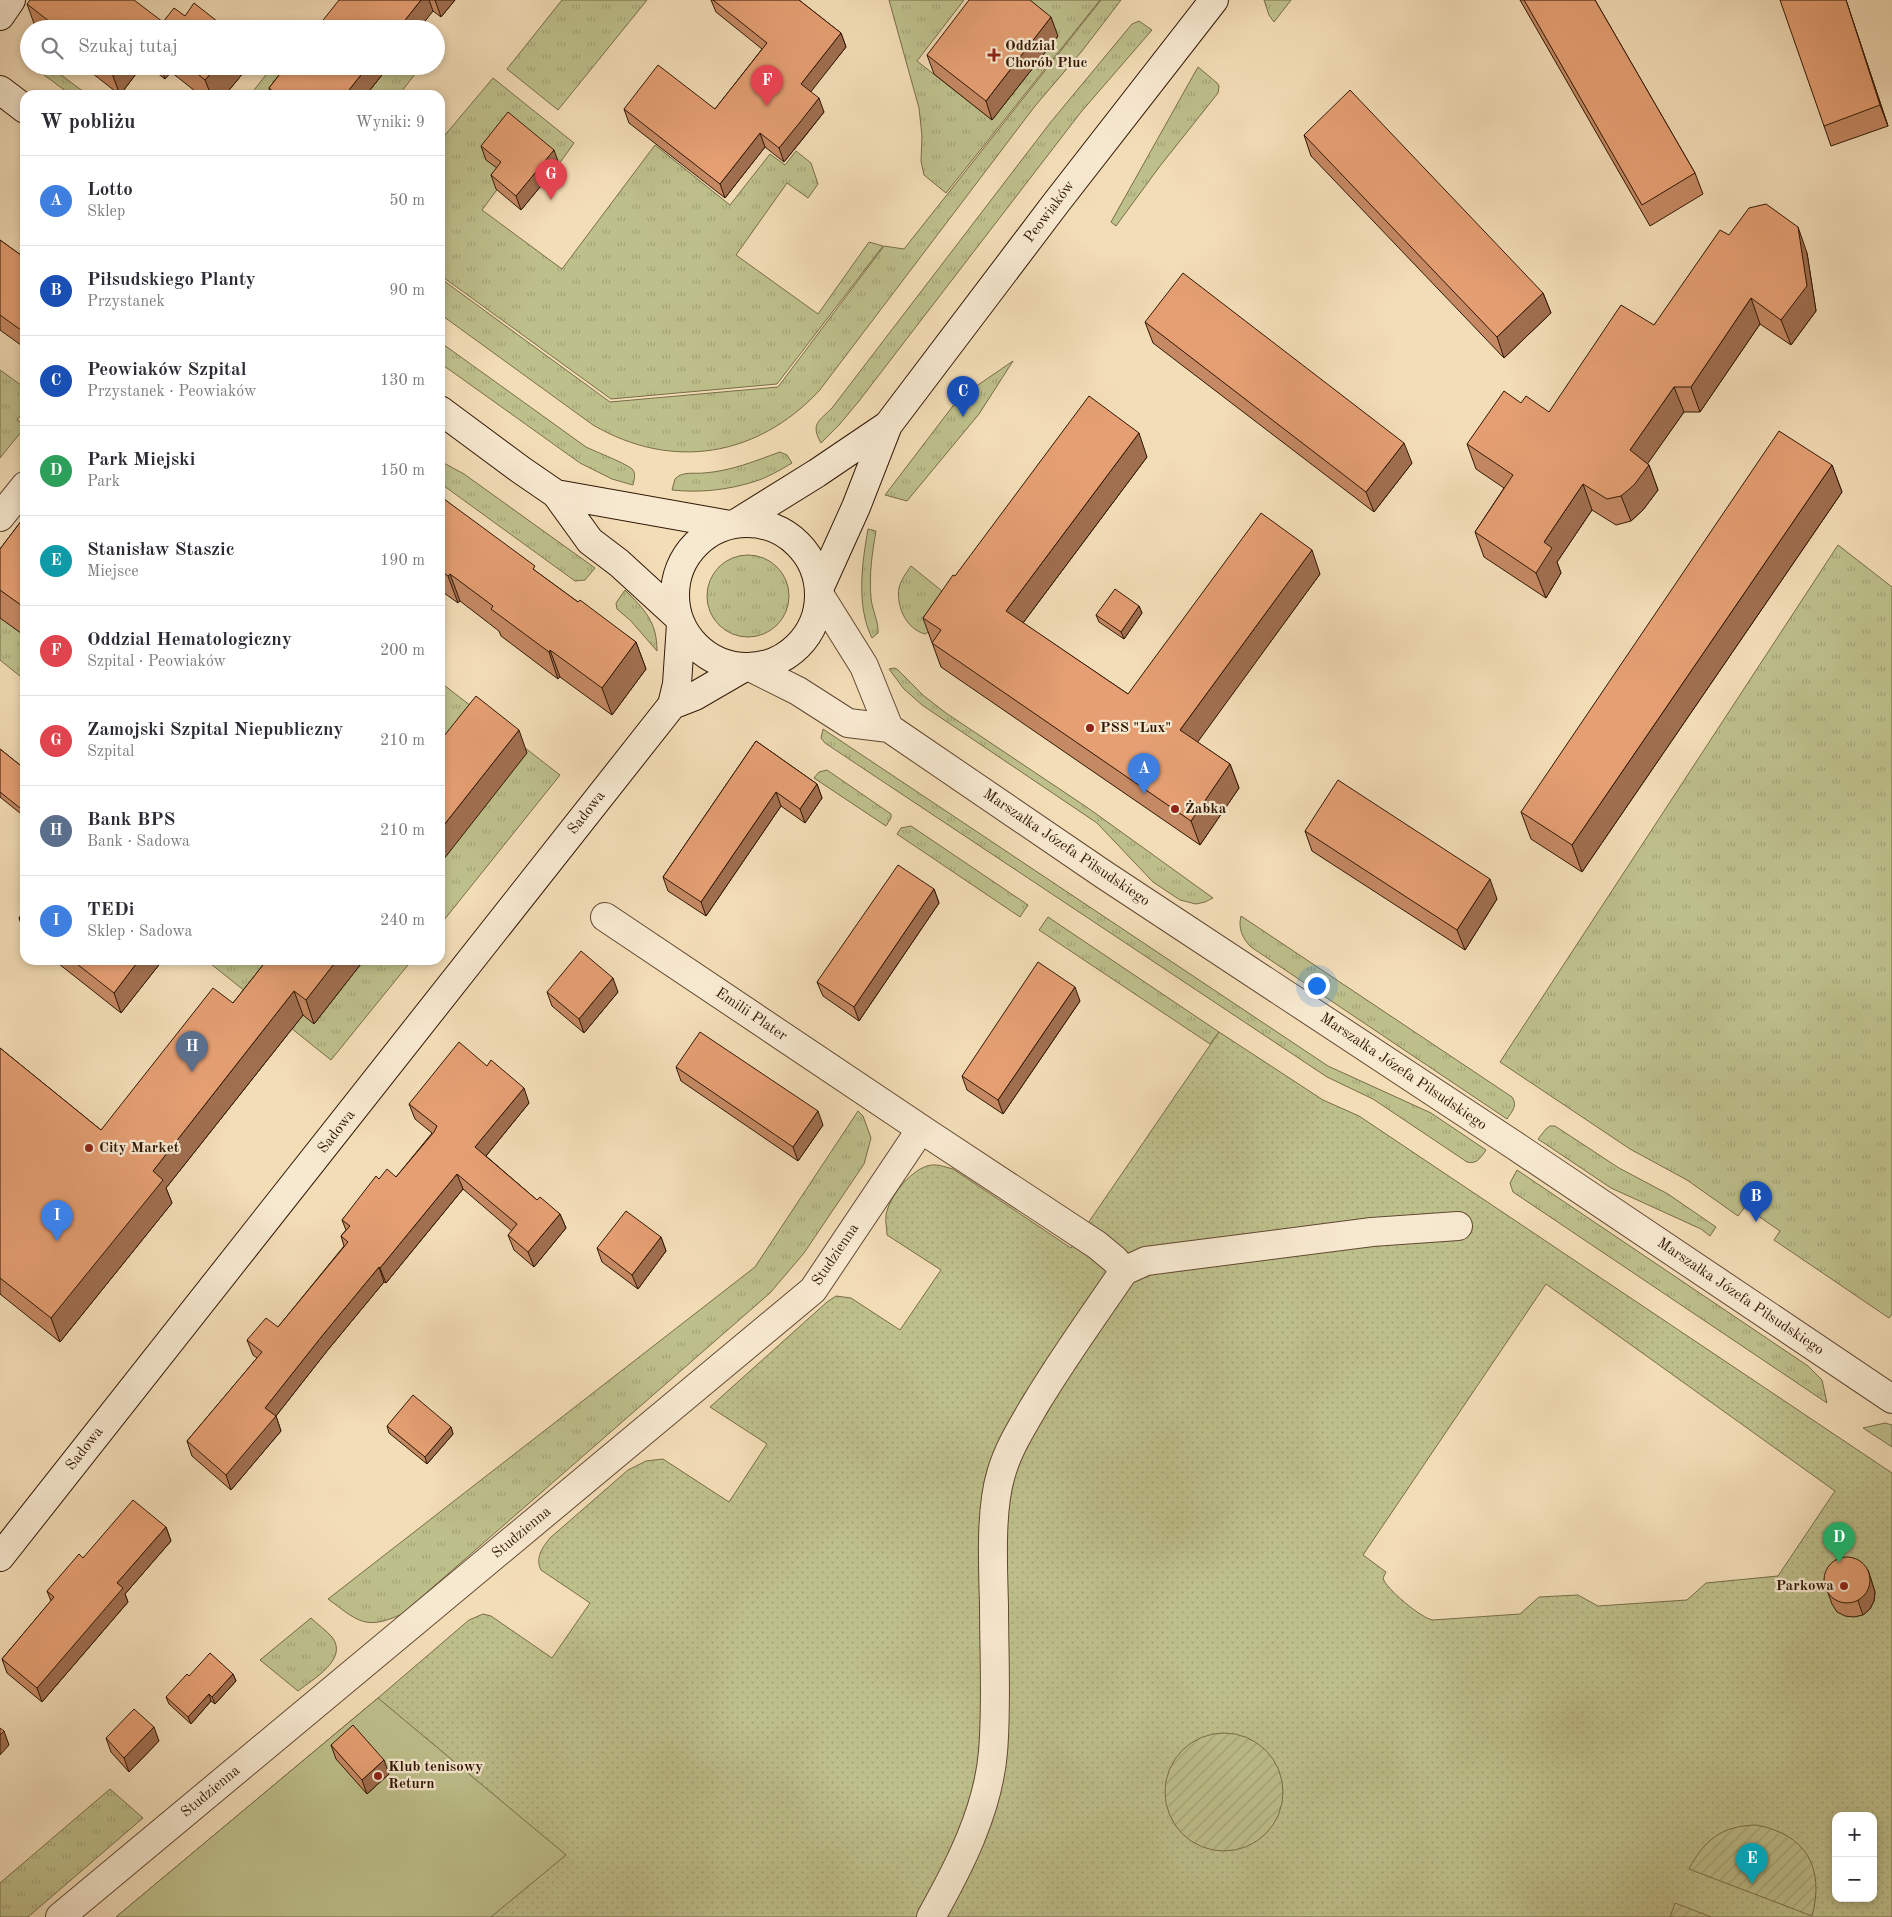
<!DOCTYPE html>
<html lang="pl">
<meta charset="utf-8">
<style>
body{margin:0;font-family:"Old Standard TT",serif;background:#f7f7f7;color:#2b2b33}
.controls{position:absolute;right:15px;bottom:15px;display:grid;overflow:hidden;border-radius:10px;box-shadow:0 2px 8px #0003}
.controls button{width:45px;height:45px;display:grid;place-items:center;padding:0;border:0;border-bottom:1px solid #e1e1e2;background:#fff;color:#2b2b33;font:25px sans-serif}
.you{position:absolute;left:1316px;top:985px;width:18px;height:18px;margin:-12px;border:4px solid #fff;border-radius:50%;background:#1a73e8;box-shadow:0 0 0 8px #1a73e833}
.badge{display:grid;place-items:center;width:32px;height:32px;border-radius:50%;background:#0b8043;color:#fff;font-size:16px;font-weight:700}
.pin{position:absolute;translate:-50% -41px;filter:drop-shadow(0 1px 2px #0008)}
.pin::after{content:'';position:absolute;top:26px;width:18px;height:15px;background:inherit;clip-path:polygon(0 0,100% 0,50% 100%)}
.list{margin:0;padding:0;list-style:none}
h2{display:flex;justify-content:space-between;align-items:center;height:65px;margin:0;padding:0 20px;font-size:21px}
h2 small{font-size:16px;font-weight:400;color:#7c7c81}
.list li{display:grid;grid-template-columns:32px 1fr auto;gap:15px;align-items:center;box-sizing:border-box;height:90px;padding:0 20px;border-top:1px solid #e1e1e2}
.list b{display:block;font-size:19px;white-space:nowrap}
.list p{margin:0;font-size:16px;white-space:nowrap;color:#7c7c81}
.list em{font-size:16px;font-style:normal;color:#7c7c81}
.icon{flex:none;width:28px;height:28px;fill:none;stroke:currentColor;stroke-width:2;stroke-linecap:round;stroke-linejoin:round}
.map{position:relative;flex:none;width:1892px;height:1917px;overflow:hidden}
.search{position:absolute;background:#fff;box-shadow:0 2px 8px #0003;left:20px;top:20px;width:425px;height:55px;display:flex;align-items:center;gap:12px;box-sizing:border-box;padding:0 18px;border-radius:28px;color:#7c7c81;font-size:19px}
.panel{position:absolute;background:#fff;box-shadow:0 2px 8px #0003;left:20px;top:90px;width:425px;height:875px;border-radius:15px}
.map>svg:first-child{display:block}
.grass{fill:url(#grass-tufts);stroke:#786c48}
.park{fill:url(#park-dots);stroke:#786c48;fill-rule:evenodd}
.garden{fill:url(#garden-furrows);stroke:#786c48}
.pitch{fill:#bec08c;stroke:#786c48}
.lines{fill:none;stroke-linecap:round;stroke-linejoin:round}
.street-casing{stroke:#624831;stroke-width:30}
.secondary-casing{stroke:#311704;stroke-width:30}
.street{stroke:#f7e9d0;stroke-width:28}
.secondary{stroke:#f7e9d0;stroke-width:28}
.wall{fill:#c58963;stroke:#311704}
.shaded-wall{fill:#a06f50;stroke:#311704}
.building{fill:#e59f73;stroke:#311704}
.poi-dot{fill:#8f2418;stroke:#f7e9d0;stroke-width:2}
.labels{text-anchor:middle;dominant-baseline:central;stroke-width:4.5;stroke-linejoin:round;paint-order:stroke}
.poi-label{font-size:15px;font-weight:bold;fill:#311704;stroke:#f7e9d0;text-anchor:start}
.street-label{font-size:15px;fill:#311704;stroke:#f7e9d0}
</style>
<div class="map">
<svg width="1892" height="1917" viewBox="0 0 1892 1917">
<defs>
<pattern id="grass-tufts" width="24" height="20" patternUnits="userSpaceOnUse" patternTransform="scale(1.25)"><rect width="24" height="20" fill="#bec08c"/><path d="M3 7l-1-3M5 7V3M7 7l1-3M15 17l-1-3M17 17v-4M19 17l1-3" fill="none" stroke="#a4a477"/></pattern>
<pattern id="park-dots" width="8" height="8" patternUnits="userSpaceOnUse" patternTransform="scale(1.25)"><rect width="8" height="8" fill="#bec08c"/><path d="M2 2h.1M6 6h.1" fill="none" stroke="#a4a477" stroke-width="1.8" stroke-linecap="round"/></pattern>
<pattern id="garden-furrows" width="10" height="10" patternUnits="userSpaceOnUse" patternTransform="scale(1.25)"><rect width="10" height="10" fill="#bec08c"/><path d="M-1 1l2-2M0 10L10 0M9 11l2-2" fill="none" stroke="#a4a477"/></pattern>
</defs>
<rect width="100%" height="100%" fill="#f3ddb7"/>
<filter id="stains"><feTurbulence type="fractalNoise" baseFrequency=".004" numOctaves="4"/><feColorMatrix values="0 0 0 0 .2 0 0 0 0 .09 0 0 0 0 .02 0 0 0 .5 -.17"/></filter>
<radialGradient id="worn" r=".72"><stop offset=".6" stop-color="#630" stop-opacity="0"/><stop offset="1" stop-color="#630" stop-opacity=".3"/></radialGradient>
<!-- grass -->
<path class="grass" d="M562,0H647L558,110L507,69Z
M889,0H964L917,61L992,120L1013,0H1100L946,193L924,175L921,161L922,136L919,108Z
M1101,0H1121L1082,51L1035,106L819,391C757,457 672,471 593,425L440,314V278L610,402L778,387L884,246L904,249Z
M1264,0H1291L1274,22L1269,15Z
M1139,21L1152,30L1081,112L859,401L839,425L821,443C810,424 819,421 832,408L1050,123L1132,24Z
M32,66H49L88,95H71Z
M273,66H307L284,95H250Z
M389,66H414L418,70L399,95H366Z
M1198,67L1217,83L1219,86L1218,93L1160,166L1116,226L1111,222Z
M493,78L574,143L559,164L514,126L486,159L507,176L482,210L562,269L655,145L730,205L770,154L785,165L796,151L811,163L818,184L808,198L787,183L736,255L818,314L869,242L883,246L777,384L611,399L440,275V141Z
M440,342L586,447C594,451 630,465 633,470C636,475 634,480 633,485L612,479L580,463L440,363Z
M1013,361L979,414L907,501L885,495L959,398Z
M0,370L25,388V409L17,420L25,425V427L0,458Z
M780,452L787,455L792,463C780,470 767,478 753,482C727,490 700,493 672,490L675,479C682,471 694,474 704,473C731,471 755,461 780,452Z
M440,461L464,474L595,568L585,580L575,581L440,483Z
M868,529L876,531C872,554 869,575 871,598C872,610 879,622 878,633L872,638C856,606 862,563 868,529Z
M25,544V680L0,660V576Z
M1838,545L1892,587V1314L1889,1318L1774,1240L1780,1231L1745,1207L1738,1216L1687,1180L1630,1149L1500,1062Z
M707 596a41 41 0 1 1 82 0a41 41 0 1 1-82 0Z
M911,566L942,591L932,630L925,634C906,629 896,606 899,588C901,580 906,573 911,566Z
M625,590C645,610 657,622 657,651L631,621L617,609L616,603Z
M894,668L897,669L924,696L946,713L1088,808L1213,898L1205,902L1196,904L1180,900L1153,882L1097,823L922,705L904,689L889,669Z
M440,682L560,775L440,925Z
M823,729L1328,1066L1431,1113L1486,1150C1481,1157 1477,1165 1467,1162L1373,1099L1327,1077L825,743L821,738Z
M827,770L891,814V818L886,826L814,778L819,772Z
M911,826L1028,905L1020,917L897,834L901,828Z
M1241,916L1512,1097C1518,1106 1512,1111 1507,1119L1251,947C1242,938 1238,928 1241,916Z
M1048,917L1219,1032L1210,1044L1039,930Z
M206,960H412L331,1060Z
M858,1111L863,1116L871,1138L864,1164L804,1253L770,1293L402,1614C365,1631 358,1621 328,1599L755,1267Z
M1550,1126H1555L1619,1168L1668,1194L1716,1227L1710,1236L1701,1229L1611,1188L1538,1139L1546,1129Z
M1517,1170L1808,1366L1822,1380L1827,1403L1513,1192L1510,1183Z
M1885,1423L1892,1425V1447L1863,1428Z
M311,1618C317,1624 326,1630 332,1637C349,1659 313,1679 298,1691L260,1660Z
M110,1789L143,1818L28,1917H0V1883Z"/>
<!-- park -->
<path class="park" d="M1219,1032L1323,1100L1359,1116L1892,1473V1917H116L378,1698L469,1620L483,1614L491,1616L552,1658L590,1603L541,1570C535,1558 542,1548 550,1538L628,1470L646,1461L663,1459L729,1502L767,1444L710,1407L827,1302L836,1296L851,1298L900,1330L941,1270L887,1235C887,1229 885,1221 886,1215C889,1197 909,1172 927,1166C936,1163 945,1167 953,1169L1071,1248ZM1546,1284L1835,1491L1778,1576L1706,1583L1687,1600L1598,1606L1578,1595L1539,1597L1520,1614L1433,1620C1422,1619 1385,1588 1383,1578L1386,1572L1363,1555ZM1836,1816H1873V1898H1836Z"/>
<!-- garden -->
<path class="garden" d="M1165 1792a59 59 0 1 1 118 0a59 59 0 1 1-118 0Z
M1756,1825C1806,1834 1825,1868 1812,1916L1689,1869C1705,1839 1722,1826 1756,1825Z
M1675,1903L1711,1917H1670Z"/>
<!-- pitch -->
<path class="pitch" d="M378,1698L566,1855L491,1917H116Z"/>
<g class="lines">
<!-- street casing -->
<g class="street-casing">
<path id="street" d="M0,517L25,486
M819,594L864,666L889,728
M750,667L798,691L848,723L889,728L1103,874L1514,1145L1892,1399
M921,1129L1097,1245L1115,1260L1124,1271L1146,1261L1372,1232L1458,1226
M60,1917L813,1290L921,1129L605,917
M931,1917C959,1867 988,1811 993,1752C997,1704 994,1654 994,1605C993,1567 990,1510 1001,1474C1008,1449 1023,1425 1036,1403C1063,1358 1094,1315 1124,1271"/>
</g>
<!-- secondary casing -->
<g class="secondary-casing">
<path id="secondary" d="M0,16L11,0
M0,90L25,109
M440,410L521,470L556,494L590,541L619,563L678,617
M556,494L730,525
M675 595a72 72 0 1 1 144 0a72 72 0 1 1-144 0Z
M735,524L817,473L888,425
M819,589L856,507L888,425L1056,203L1214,0
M672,705L695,696L745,667
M0,1557L672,705L677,684L681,624"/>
</g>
<!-- street -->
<use href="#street" class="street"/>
<!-- secondary -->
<use href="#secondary" class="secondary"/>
</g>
<!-- wall -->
<path class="wall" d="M339,0H455L441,17L433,11Z
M711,0H799L841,33L846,47L810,92L824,112L806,135L784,162L765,147L725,198L629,123L624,109H715L762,49L716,12Z
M1520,0H1595L1695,173L1703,194L1650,226Z
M1846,0L1888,126L1831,146L1824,126Z
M27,4L163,22L185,16L227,29H36Z
M1058,36L992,120L934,74L927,55Z
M83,66H142L120,95Z
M148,66H249L225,95H200L171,72L165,79Z
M286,66H389L366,95H271L269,88Z
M1304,135L1543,293L1551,313L1504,358L1311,156Z
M481,146L559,164L521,210L496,189L491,175L497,168L486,160Z
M1729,235L1807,253L1816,311L1791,345L1760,324L1700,412H1684L1647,464L1649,465L1658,490L1643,510L1631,521L1616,525L1592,510L1557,562L1561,573L1546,598L1484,557L1475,532L1504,488L1476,469L1467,444L1521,403L1549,412L1654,325Z
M0,240L25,258V348L0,330Z
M1145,322L1412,463L1374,512L1153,343Z
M1147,457L1023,623L1128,694L1320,574L1197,742L1230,764L1239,788L1200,845L941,667L923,618L955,576Z
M1832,465L1842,492L1582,872L1531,839L1521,812Z
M440,496L537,572L578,602L636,642L646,669L612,715L560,677L558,679L501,636L499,631L460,601L458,603L440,590Z
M25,516V636L0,618V549Z
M1139,606L1142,613L1124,639L1099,622L1096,615Z
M756,741L817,784L822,798L805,823L781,806L706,916L668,891L663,877Z
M0,749L25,769V817L0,797Z
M1305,831L1497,899L1465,950L1312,851Z
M934,889L939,903L859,1021L823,996L817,982Z
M25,910V935L19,918Z
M54,960H162V961L121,1013Z
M267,960H364L314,1024L303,1015L166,1188L172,1203L60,1342L0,1294V1048L101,1130L233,1003Z
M547,992H618L584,1033L552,1006Z
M1080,1001L1003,1114L967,1090L962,1076Z
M676,1067L823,1125L798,1161L681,1081Z
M529,1103L486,1156L537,1200L560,1214L566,1228L534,1267L514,1250L508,1235L512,1231L463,1189L386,1283L384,1282L327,1351L276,1416L281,1431L231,1490L192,1456L187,1441L257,1358L253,1355L247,1340L278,1327L344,1246L341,1236L346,1230L342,1220L379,1179L396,1177L432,1133L415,1119L409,1104Z
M661,1237L666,1251L638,1289L602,1262L597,1248Z
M387,1426L451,1427L453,1434L427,1464L389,1433Z
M166,1527L171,1541L125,1594L128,1602L42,1702L7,1673L2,1659L51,1601L47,1591L83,1558Z
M1868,1570L1875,1592L1874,1601L1870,1609L1863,1615L1854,1617L1845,1616L1837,1612L1832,1604L1827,1590Z
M233,1674L236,1681L215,1704L211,1701L191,1724L169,1704L166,1697Z
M106,1738L159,1741L129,1772L111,1752Z
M331,1745L389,1774L367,1794L336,1759Z"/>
<!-- shaded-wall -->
<path class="shaded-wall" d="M421,0H429L433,11L419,29H398Z
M435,0H455L441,17Z
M1846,0L1888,126L1880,105Z
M1051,17L1058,36L992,120L986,101Z
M841,33L846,47L806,98L801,84Z
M111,66H142L120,95L110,68Z
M161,66H169L171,72L165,79Z
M217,66H249L225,95H211L205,80Z
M368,66H389L366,95H345Z
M819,98L824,112L784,162L779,148Z
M760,133L765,147L725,198L720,184Z
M554,150L559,164L521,210L516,196Z
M1798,227L1807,253L1816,311L1791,345L1781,320Z
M1543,293L1551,313L1504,358L1497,337Z
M1751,298L1760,324L1700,412L1691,387Z
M1674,387L1684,412L1639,476L1630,450Z
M1139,433L1147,457L1014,635L1006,611Z
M1404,443L1412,463L1374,512L1366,492Z
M1649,465L1658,490L1643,510L1631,521L1621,496Z
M1832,465L1842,492L1582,872L1572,845Z
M1583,484L1592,510L1557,562L1561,573L1546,598L1536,573L1544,542Z
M1312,550L1320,574L1189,754L1180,730Z
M450,574L460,601L458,603L448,576Z
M1139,606L1142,613L1124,639L1121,632Z
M636,642L646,669L612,715L602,688Z
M550,650L560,677L558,679L549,652Z
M519,730L527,753L440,864V830Z
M1230,764L1239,788L1200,845L1191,821Z
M817,784L822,798L805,823L800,809Z
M776,792L781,806L706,916L701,902Z
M1490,879L1497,899L1465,950L1457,930Z
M934,889L939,903L859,1021L854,1007Z
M139,960H162V961L121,1013L114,993Z
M337,960H364L314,1024L306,1000Z
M613,978L618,992L584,1033L579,1019Z
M1075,987L1080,1001L1003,1114L998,1100Z
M294,991L303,1015L166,1188L172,1203L60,1342L51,1318L153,1171Z
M524,1088L529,1103L481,1162L475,1147Z
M818,1111L823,1125L798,1161L793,1147Z
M457,1174L463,1189L386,1283L380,1268Z
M560,1214L566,1228L534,1267L528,1252Z
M661,1237L666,1251L638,1289L632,1275Z
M379,1267L384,1282L327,1351L276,1416L281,1431L231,1490L226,1475L265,1408L322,1336Z
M451,1427L453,1434L427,1464L425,1457Z
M166,1527L171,1541L125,1594L128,1602L42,1702L37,1688L117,1583Z
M1868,1570L1875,1592L1874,1601L1870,1609L1863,1615L1858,1601Z
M233,1674L236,1681L215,1704L212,1697Z
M209,1694L211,1701L191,1724L188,1717Z
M154,1727L159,1741L129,1772L124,1758Z
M4,1731L9,1745L0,1755V1735Z
M384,1760L389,1774L367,1794L362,1780Z"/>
<!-- building -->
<path class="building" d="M30,0H134L163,22L174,8L185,16L194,3L227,29H59L27,4Z
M339,0H421L398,29H316Z
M713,0H799L841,33L801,84L819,98L801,121L779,148L760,133L720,184L624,109L658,65L715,109L767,43Z
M969,0H1030L1051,17L986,101L927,55Z
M1524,0H1595L1695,173L1642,205Z
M1780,0H1846L1880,105L1824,126Z
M188,66H217L205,80Z
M286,66H368L345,95H277L269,88Z
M1350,90L1543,293L1497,337L1304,135Z
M508,112L554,150L516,196L491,175L501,162L481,146Z
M1766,204L1798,227L1807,286L1781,320L1751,298L1691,387H1674L1630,450L1649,465L1634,485L1621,496L1607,499L1583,484L1544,542L1552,548L1536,573L1475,532L1513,475L1467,444L1504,391L1521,403L1526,396L1549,412L1621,305L1654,325L1720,230L1729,235L1749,208Z
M0,240L25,258V333L0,315Z
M1183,273L1404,443L1366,492L1145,322Z
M1089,396L1139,433L1006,611L1128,694L1261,513L1312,550L1180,730L1230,764L1191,821L932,643L941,630L923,618L953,575L955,576Z
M1779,431L1832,465L1572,845L1521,812Z
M440,496L535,566L533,569L578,602L580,600L636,642L602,688L550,650L549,652L491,609L493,606L450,574L448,576L440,570Z
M25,516V608L0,590V549Z
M1115,589L1139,606L1121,632L1096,615Z
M476,696L519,730L440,830V741Z
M756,741L817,784L800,809L776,792L701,902L663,877Z
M0,749L25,769V812L0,792Z
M1338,780L1490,879L1457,930L1305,831Z
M898,865L934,889L854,1007L817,982Z
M25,910V923L19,918Z
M581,951L613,978L579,1019L547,992Z
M72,960H139L114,993Z
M267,960H337L306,1000L294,991L153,1171L163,1180L51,1318L0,1278V1048L101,1130L213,988L233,1003Z
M1038,962L1075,987L998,1100L962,1076Z
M700,1032L818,1111L793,1147L676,1067Z
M459,1042L487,1066L491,1060L524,1088L475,1147L537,1200L540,1197L560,1214L528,1252L508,1235L517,1224L457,1174L380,1268L379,1267L322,1336L265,1408L276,1416L226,1475L187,1441L262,1352L247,1340L266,1318L278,1327L348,1242L341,1236L350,1226L342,1220L376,1176L379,1179L387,1169L396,1177L434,1132L437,1126L409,1104Z
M626,1211L661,1237L632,1275L597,1248Z
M413,1395L451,1427L425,1457L387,1426Z
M133,1500L166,1527L117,1583L123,1588L37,1688L2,1659L54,1597L47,1591L79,1554L83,1558Z
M1824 1580a23 23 0 1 1 46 0a23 23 0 1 1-46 0Z
M210,1653L233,1674L212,1697L209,1694L188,1717L166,1697L187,1674L189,1676Z
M134,1709L154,1727L124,1758L106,1738Z
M353,1725L384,1760L362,1780L331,1745Z
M0,1728L4,1731L0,1735Z"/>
<!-- markers -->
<g class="poi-dot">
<path d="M991.5 47.5h5v5h5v5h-5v5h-5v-5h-5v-5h5z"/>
<circle cx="1090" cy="728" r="5"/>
<circle cx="1175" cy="809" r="5"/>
<circle cx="89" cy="1148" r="5"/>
<circle cx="1844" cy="1586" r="5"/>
<circle cx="378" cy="1776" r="5"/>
</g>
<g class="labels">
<!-- poi labels -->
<g class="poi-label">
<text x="1005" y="46">Oddział<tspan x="1005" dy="17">Chorób Płuc</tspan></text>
<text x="1100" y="728">PSS "Lux"</text>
<text x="1185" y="809">Żabka</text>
<text x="99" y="1148">City Market</text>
<text x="1834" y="1586" text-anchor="end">Parkowa</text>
<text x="388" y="1767">Klub tenisowy<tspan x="388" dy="17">Return</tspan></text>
</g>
<!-- street labels -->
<g class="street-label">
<text transform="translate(1050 212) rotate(-53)">Peowiaków</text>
<text transform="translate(587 813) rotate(-52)">Sadowa</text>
<text transform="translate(1066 848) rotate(34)">Marszałka Józefa Piłsudskiego</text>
<text transform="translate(751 1015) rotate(34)">Emilii Plater</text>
<text transform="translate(1403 1072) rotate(34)">Marszałka Józefa Piłsudskiego</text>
<text transform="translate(337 1132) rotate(-52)">Sadowa</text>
<text transform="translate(836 1255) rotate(-56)">Studzienna</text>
<text transform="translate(1740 1297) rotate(34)">Marszałka Józefa Piłsudskiego</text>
<text transform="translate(85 1449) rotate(-52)">Sadowa</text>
<text transform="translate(522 1533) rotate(-40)">Studzienna</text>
<text transform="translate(211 1792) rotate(-40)">Studzienna</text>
</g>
</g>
<rect width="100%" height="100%" filter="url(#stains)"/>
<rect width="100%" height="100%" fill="url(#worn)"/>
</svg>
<div class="controls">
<button>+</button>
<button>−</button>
</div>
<div class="you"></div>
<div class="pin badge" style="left:1144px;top:794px;background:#3f7fe0">A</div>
<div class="pin badge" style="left:1756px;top:1222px;background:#1a4fb4">B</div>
<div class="pin badge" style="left:963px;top:417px;background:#1a4fb4">C</div>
<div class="pin badge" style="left:1839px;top:1563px;background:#2e9e5b">D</div>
<div class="pin badge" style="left:1752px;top:1884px;background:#0f9aa8">E</div>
<div class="pin badge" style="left:767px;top:106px;background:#e0444e">F</div>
<div class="pin badge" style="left:551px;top:200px;background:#e0444e">G</div>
<div class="pin badge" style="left:192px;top:1072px;background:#5c6f8a">H</div>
<div class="pin badge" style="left:57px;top:1241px;background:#3f7fe0">I</div>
<div class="search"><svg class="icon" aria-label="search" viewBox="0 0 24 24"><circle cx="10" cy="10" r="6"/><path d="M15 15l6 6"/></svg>Szukaj tutaj</div>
<section class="panel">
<h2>W pobliżu<small>Wyniki: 9</small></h2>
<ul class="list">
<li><span class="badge" style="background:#3f7fe0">A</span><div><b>Lotto</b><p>Sklep</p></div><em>50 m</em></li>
<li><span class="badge" style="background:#1a4fb4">B</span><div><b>Piłsudskiego Planty</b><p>Przystanek</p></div><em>90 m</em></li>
<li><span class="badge" style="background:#1a4fb4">C</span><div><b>Peowiaków Szpital</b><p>Przystanek · Peowiaków</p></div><em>130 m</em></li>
<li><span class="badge" style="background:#2e9e5b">D</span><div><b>Park Miejski</b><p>Park</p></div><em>150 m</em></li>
<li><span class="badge" style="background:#0f9aa8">E</span><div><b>Stanisław Staszic</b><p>Miejsce</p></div><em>190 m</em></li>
<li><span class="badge" style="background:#e0444e">F</span><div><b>Oddzial Hematologiczny</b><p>Szpital · Peowiaków</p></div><em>200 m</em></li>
<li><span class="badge" style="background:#e0444e">G</span><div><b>Zamojski Szpital Niepubliczny</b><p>Szpital</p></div><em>210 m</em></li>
<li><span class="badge" style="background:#5c6f8a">H</span><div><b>Bank BPS</b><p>Bank · Sadowa</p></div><em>210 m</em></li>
<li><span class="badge" style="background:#3f7fe0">I</span><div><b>TEDi</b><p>Sklep · Sadowa</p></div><em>240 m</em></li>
</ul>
</section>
</div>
